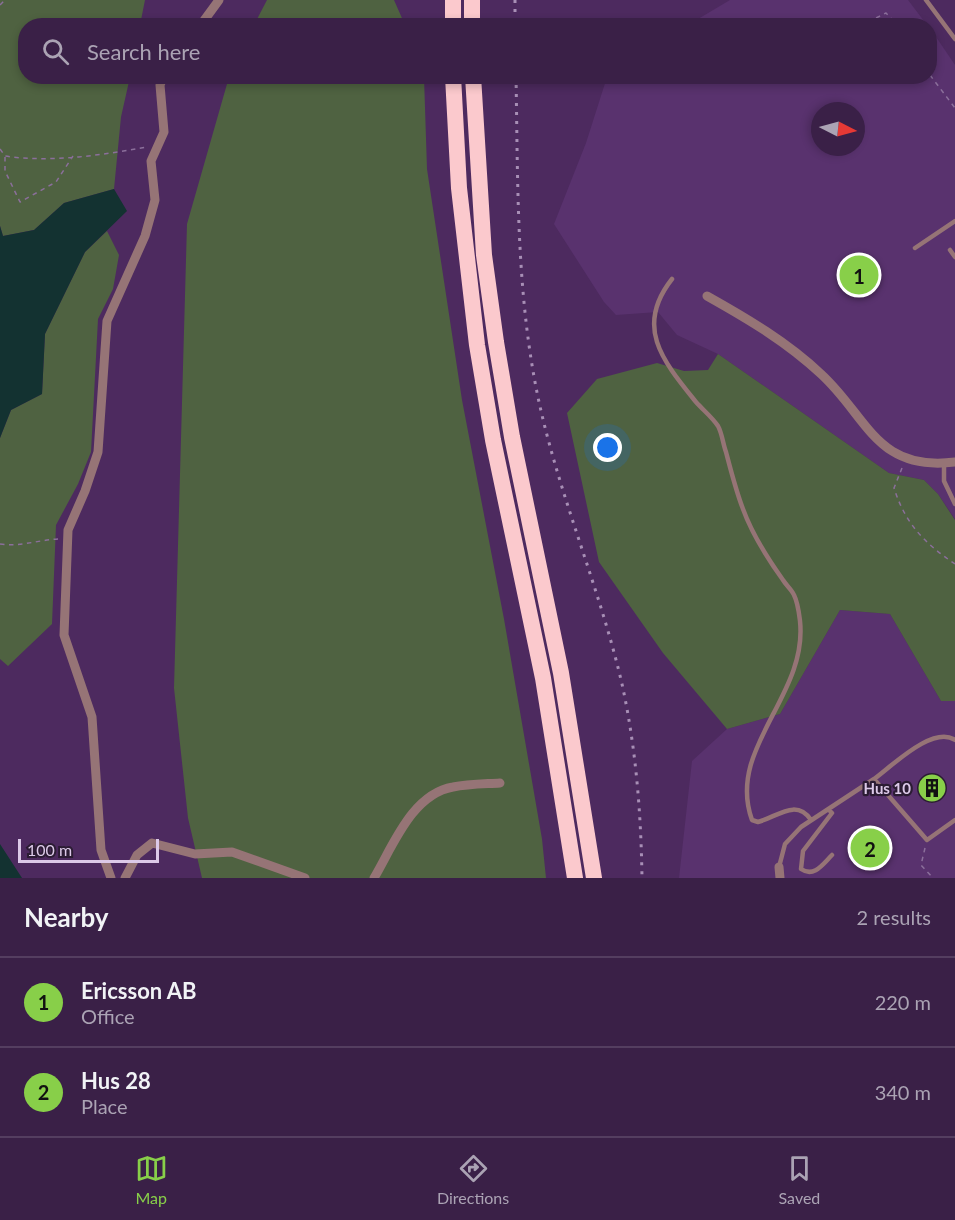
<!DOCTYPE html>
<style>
body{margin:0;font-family:Lato,sans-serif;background:#41284e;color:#f1f3f6}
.compass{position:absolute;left:811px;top:102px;width:54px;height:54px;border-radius:50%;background:#3a2047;box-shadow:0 3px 9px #0003;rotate:96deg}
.scale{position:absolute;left:18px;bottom:15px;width:141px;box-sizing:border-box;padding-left:6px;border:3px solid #dcc9e8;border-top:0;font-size:16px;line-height:21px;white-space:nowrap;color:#dcc9e8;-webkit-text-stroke:4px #2b1c33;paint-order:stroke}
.you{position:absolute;left:608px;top:448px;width:21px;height:21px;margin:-15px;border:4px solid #fff;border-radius:50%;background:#1a73e8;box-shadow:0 0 0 9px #1a73e833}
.badge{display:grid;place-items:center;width:39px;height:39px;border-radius:50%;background:#88cf49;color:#111;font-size:20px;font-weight:700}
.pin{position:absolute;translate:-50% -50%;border:3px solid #fff;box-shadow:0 2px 6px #0006}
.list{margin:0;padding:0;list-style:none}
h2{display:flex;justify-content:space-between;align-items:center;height:78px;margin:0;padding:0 24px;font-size:26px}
h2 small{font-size:20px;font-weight:400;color:#aba3b4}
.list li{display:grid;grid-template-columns:39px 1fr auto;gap:18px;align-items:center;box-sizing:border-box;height:90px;padding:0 24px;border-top:2px solid #543e60}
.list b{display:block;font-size:22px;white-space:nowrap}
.list p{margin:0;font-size:20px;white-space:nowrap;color:#aba3b4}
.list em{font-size:20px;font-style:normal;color:#aba3b4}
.icon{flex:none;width:33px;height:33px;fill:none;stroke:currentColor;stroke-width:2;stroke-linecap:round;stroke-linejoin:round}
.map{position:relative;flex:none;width:955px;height:878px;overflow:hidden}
.search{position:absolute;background:#3a2047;box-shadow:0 3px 9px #0003;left:18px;right:18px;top:18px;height:66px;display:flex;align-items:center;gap:15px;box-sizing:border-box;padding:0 21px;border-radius:24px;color:#aba3b4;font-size:22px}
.sheet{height:258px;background:#3a2047}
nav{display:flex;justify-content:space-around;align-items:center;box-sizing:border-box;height:84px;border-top:2px solid #543e60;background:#3a2047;font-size:16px;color:#aba3b4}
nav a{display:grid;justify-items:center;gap:3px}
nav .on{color:#88cf49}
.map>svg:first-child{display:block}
.built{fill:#59326e;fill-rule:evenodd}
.green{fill:#4f6241}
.water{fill:#133231}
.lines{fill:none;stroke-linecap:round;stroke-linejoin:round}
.path{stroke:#8b6f9b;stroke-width:1.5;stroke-dasharray:4.5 4.5;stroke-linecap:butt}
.service{stroke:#967476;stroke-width:4.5}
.minor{stroke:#967476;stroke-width:9}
.motorway{stroke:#fbc9cd;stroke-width:16}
.rail{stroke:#a88fb6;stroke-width:3;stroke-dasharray:3 6;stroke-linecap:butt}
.labels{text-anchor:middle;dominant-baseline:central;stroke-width:4.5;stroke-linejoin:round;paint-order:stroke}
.poi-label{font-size:15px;font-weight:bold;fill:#dcc9e8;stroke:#2b1c33;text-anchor:end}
</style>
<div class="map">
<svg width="955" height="878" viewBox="0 0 955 878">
<rect width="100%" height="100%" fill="#4d2a5f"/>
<!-- built -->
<path class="built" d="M730,0H908L927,25H688Z
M930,28L955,65V519L938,494L924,480L889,473L718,354L677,335L658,312L616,315L604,302L554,224L586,143L607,77L930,76ZM820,111H856V147H820Z
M840,610L890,614L941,701H955V878H679L692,761L727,729L780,714Z"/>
<!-- green -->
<path class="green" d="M0,0H145L140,25L26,26V76L130,77L121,117L114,189L64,203L34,230L3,236L0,226Z
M267,0H394L405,25H254Z
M229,77H424L427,169L462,400L504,619L542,839L546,878H202L188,818L174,688L187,224Z
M107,231L119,255L113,289L98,319L91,452L78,484L56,525L52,624L8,666L0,659V438L11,410L42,394L45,334L85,252Z
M718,354L889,473L924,480L938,494L955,520V701H941L890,614L840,610L780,714L727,729L663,653L599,562L567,413L597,379L657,363L684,371L708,370Z"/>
<!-- water -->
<path class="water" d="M114,189L127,211L85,252L45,334L42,394L11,410L0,438V226L3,236L34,230L64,203Z
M0,844L22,878H0Z"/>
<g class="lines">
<!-- path -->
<path class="path" d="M0,5L5,0
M868,22L886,13L898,26
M930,75L955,108
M0,149L5,156C51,163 102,155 147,147
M5,157V171L20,202L56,182L73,156
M902,468L894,488C905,523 924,543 955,564
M0,544C20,547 38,540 58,539
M925,848L921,865L933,878"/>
<!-- service -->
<path class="service" d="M926,0L955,39
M915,248L955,221
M950,250L955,257
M672,279C634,327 663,361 696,402C703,410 712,417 718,426C722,433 723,444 726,452C731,471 736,491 743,509C752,534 768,559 783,580C786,585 792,590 794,595C798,603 799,613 800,621C808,696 726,748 752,820L758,822C777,817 796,798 811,820
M944,464V481L955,504
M955,740C933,725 892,766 874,779L927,840L955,820
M829,810L832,813L803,851L801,869C814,878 823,864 832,855
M779,867L785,844L801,827L874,779"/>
<!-- minor -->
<path class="minor" d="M200,26L219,0
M707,296C748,319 787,342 821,374C868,417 876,472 955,462
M779,867L780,878
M111,878L101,850L92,717L64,635L68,530L85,491L98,452L107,321L145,236L155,200L151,161L164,132L160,85L164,76
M125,878L137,855L152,843L195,854L232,852L305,878
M374,878C393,846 412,794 453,787C468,784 484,784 500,783"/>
<!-- motorway -->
<path class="motorway" d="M453,0V26
M472,0V26
M453,76L459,188L477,345L493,440L543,678L575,878
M473,76L484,255L496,342L512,437L561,673L594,878"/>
<!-- rail -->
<path class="rail" d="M515,0V26
M516,76C518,185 516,295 539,402C560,498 600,589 622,684C636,748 641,813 642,878"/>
</g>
<!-- icons -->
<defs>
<g id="building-disc" transform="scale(1.5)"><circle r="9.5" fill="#88cf49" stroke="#2b1c33"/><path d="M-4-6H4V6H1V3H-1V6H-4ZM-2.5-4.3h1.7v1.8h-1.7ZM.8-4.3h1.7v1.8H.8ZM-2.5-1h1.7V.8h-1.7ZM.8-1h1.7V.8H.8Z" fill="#111"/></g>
</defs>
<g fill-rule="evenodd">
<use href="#building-disc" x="932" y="788"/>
</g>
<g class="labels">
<!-- poi labels -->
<g class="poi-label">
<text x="911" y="788">Hus 10</text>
</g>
</g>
</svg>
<svg class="compass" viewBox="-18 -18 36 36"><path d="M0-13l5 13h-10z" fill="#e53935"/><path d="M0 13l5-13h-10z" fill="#aba3b4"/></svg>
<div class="scale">100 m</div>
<div class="you"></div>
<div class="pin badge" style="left:859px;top:275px">1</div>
<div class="pin badge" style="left:870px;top:848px">2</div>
<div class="search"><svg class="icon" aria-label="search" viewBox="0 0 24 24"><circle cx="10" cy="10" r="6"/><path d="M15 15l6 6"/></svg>Search here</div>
</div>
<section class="sheet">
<h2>Nearby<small>2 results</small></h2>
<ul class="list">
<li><span class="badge">1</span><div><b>Ericsson AB</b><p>Office</p></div><em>220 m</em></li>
<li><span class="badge">2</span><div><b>Hus 28</b><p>Place</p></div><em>340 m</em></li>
</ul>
</section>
<nav>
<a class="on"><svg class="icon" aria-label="map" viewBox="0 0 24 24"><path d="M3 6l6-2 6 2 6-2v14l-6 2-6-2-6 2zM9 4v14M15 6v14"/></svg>Map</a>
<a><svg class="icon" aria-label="directions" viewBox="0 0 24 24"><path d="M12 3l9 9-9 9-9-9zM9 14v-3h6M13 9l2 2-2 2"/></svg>Directions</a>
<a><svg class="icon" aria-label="saved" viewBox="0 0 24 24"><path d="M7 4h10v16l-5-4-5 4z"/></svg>Saved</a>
</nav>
